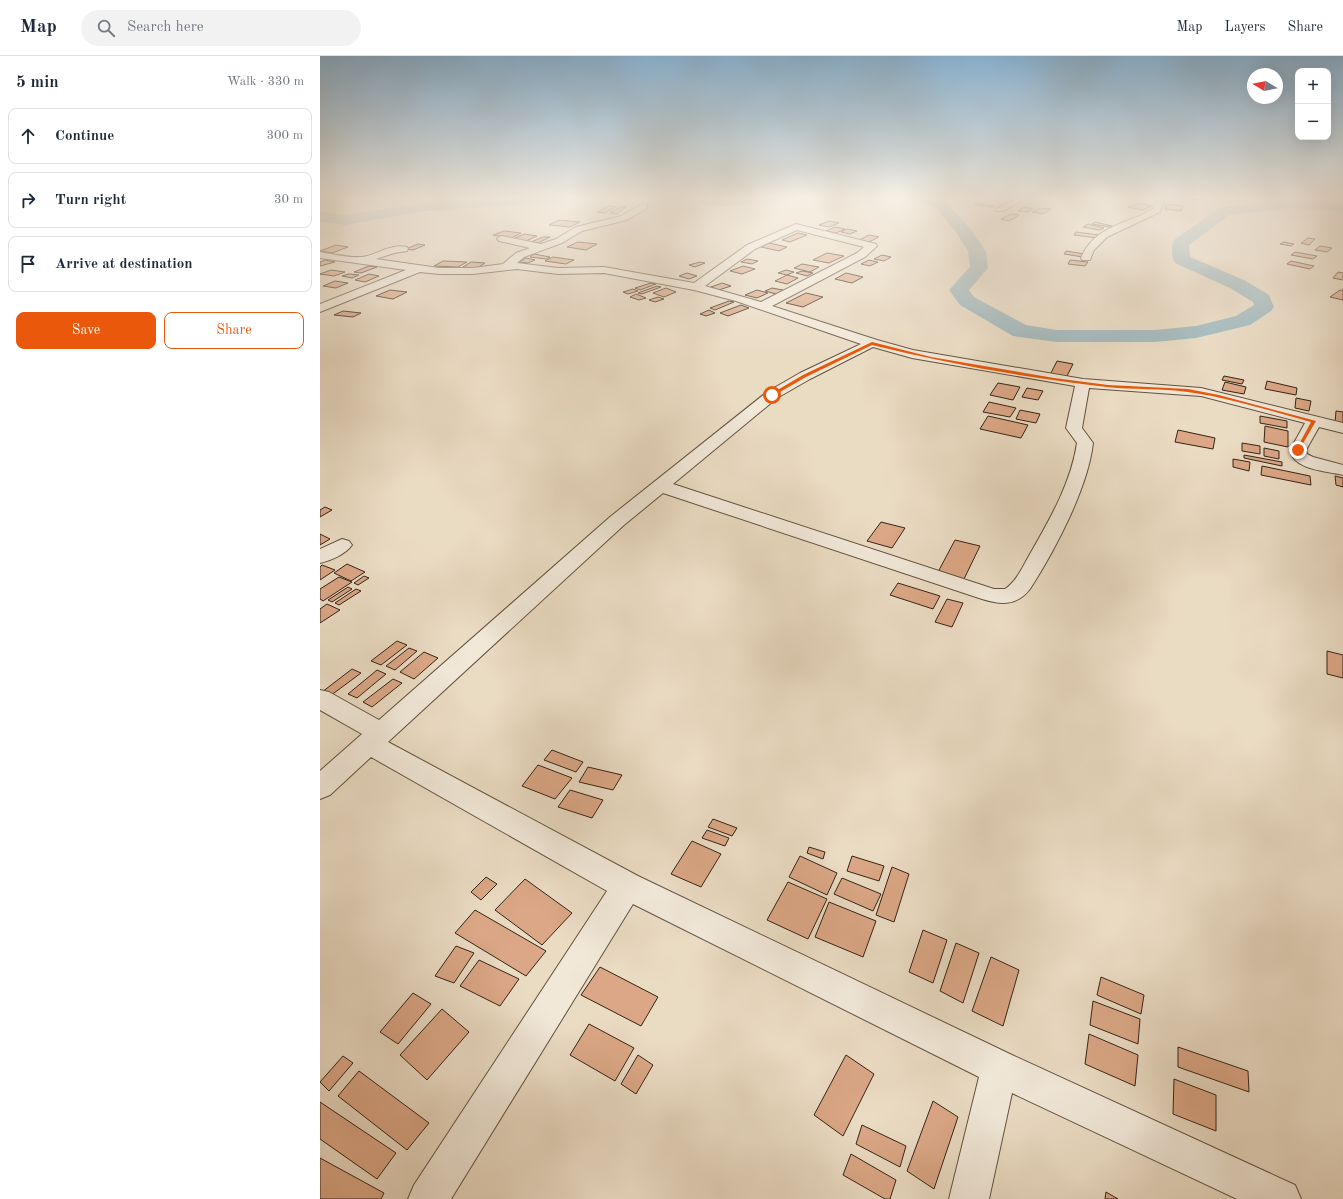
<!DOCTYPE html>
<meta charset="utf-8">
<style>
body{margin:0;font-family:"Old Standard TT",serif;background:#f2f2f3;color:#1f2937}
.controls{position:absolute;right:12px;top:12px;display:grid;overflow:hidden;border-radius:8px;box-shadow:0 4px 16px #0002}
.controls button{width:36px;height:36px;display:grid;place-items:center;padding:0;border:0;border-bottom:1px solid #e0e1e3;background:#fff;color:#1f2937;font:20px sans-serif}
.compass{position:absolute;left:927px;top:12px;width:36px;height:36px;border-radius:50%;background:#fff;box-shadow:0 4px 16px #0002;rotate:280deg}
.stop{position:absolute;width:12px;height:12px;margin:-9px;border:3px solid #ea580c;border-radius:50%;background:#fff}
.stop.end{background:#ea580c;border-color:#fff;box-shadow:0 1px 4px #0008}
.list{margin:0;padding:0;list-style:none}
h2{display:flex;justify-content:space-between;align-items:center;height:52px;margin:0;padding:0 16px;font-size:17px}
h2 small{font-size:13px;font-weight:400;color:#747a83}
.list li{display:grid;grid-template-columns:26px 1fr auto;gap:12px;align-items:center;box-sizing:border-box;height:56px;margin:0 8px 8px;padding:0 8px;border:1px solid #e0e1e3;border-radius:8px}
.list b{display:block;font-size:15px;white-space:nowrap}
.list em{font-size:13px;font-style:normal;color:#747a83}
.actions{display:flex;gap:8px;padding:12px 16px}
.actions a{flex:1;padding:9px 0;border:1px solid #ea580c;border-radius:8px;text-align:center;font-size:14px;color:#ea580c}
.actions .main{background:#ea580c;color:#fff}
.icon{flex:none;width:22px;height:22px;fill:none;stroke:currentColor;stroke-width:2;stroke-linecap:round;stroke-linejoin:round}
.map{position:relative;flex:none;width:1023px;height:1143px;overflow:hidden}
header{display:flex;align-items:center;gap:24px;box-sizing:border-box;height:56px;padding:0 20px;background:#fff;border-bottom:1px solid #e0e1e3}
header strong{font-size:19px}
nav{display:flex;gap:22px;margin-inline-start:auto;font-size:14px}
.search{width:280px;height:36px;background:#f2f2f3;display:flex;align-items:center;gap:10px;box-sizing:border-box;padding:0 14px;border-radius:22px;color:#747a83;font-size:15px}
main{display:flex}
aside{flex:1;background:#fff}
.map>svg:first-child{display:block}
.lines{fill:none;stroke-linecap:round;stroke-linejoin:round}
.river{fill:#9db8be;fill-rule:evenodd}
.building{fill:#dba786;stroke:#352414}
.street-casing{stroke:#625240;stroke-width:2}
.street{fill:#f1e8d8;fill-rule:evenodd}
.route{fill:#ea580c}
</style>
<header>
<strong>Map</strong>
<div class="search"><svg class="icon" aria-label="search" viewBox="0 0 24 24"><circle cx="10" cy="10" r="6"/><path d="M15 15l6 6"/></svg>Search here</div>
<nav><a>Map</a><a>Layers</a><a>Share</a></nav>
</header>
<main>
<aside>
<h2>5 min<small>Walk · 330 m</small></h2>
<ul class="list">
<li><svg class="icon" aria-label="ahead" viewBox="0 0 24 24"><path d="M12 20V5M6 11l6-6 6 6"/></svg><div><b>Continue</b></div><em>300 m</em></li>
<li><svg class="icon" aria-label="right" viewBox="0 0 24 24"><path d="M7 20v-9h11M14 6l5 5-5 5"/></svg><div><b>Turn right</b></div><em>30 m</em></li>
<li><svg class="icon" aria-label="arrive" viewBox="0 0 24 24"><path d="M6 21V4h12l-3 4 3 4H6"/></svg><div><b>Arrive at destination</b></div></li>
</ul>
<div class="actions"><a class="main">Save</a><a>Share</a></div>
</aside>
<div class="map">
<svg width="1023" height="1143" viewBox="0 0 1023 1143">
<rect width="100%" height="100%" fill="#eadbc3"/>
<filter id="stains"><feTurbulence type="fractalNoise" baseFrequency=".005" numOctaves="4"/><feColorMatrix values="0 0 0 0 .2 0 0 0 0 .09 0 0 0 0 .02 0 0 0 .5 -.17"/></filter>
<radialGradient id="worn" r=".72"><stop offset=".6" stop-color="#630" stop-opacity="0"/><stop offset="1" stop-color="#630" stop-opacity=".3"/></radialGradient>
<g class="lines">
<!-- river -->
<path class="river" d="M207,141H260L258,144L253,145L105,155L26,169L0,166V156L26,159L105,147Z
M374,141H460L458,144L453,145C436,147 385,158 374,141Z
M596,141H614L626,146L648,170L666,195L668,212L649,234L654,241L706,269L737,274H835L876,270L916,260L934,249L933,246L910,232L855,207C851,201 851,189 855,183L900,152L905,151L972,144L1023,147V155L972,152L909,159L869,189L870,201L924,224L949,239L954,251L951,255L930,269L876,282L835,286H737L693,280L640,249L629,234L650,211L648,195L636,176L616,152L598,144Z"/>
</g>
<!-- building -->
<path class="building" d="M869,141H884L883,144L868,143Z
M658,147L674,150L671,151L654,149Z
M818,147L832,150L823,154L808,151Z
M847,148L863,150L861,155L845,153Z
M289,150L296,151L284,157L277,156Z
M301,151H306L296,158L290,157Z
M704,151L713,153L708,156L698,155Z
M720,152L731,153L723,158L712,156Z
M691,158L699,159L689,165L681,163Z
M239,164L260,166L250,171L229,169Z
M509,165L519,167L509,171L499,169Z
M775,166L792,170L789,171L772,168Z
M768,168L784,172L779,174L763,171Z
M515,171L525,173L516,177L506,175Z
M527,173L537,175L530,178L521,176Z
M184,175L201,177L191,182L173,179Z
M756,176L779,179L777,182L754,179Z
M478,177L487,179L470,186L462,184Z
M204,178L217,180L206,185L193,183Z
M549,179L559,181L549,186L539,184Z
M223,181H230L218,187L211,186Z
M988,182L995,183L989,189L981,187Z
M258,186L277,188L266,194L247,191Z
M964,186L974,188L971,190L960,188Z
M449,187L467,191L459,195L441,191Z
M98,188L105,189L93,194L86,193Z
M16,189L28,191L12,197L0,195Z
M1000,190L1012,192L1007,196L995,194Z
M746,195L765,198L763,201L744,198Z
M975,196L997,200L993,203L971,199Z
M507,197L524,200L509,207L493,204Z
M214,198L230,201L226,203L210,201Z
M562,199L571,201L564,205L554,203Z
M233,201L254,204L246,208L225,205Z
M206,202L215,204L208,207L199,206Z
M427,203L438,205L432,208L421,206Z
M5,204L15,206L0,210V206Z
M549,204L558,206L550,210L541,208Z
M750,204L768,206L765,210L748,208Z
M123,205L147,206L138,211L114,210Z
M971,205L994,210L990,213L967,208Z
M151,206L165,207L157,212L143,211Z
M380,206L385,207L375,211L369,209Z
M482,208L499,211L490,216L474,212Z
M49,210L57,211L41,217L34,216Z
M423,210L435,213L422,218L410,215Z
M11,214L25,216L14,220L0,218Z
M466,214L474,216L467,219L458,217Z
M482,215L493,217L487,220L476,217Z
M1018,216L1023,217V224L1013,222Z
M367,217L377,220L369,223L359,220Z
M526,217L543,221L532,227L515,223Z
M29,218L39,219L32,222L22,220Z
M49,218L59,220L45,226L35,224Z
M467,219L478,222L467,228L455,225Z
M15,225L28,227L16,232L3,230Z
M331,227L336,228L320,234L315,232Z
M402,227L411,230L399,234L391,231Z
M337,230L341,231L322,238L318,237Z
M346,232L356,236L344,241L333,237Z
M452,232L463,234L456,238L445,235Z
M313,233L318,235L308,238L303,236Z
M70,234L87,236L73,243L56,240Z
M437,234L448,237L437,242L425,239Z
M1020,234H1023V244L1010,241Z
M486,237L503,241L483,251L466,247Z
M316,238L326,242L319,244L310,241Z
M338,241L344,243L335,246L329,244Z
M409,245L414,246L395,254L390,252Z
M421,249L429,252L408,260L400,257Z
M389,254L395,257L386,260L380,258Z
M23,255L41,257L33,261L14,259Z
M737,305L753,308L746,322L730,319Z
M904,320L924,324L922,328L902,324Z
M947,325L977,332L976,339L945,333Z
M905,326L926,331L924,338L902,334Z
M678,327L700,331L693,344L670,339Z
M707,332L723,335L718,344L702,341Z
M976,342L991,345L989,355L975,352Z
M669,346L696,352L690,361L663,356Z
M700,354L720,358L716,367L696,363Z
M1016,355L1023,356V368L1015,367Z
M668,360L708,369L701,382L660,373Z
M940,360L967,365V372L940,367Z
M945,370L968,375V391L944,386Z
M858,374L895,382L893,393L855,386Z
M922,387L940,390V398L922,395Z
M944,392L959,395V403L944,400Z
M924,399L962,406V410L924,402Z
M913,403L930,406L929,415L913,411Z
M942,410L990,420L991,429L941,419Z
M1015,420L1023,422V431L1016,429Z
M5,451L12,454L0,461V454Z
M561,466L585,472L572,492L547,485Z
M0,478L10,483L0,489Z
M635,484L660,490L644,523L618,516Z
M27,508L45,516L31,525L14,517Z
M2,509L15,514L0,524V511Z
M44,520L49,522L38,529L34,527Z
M19,521L32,526L3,545L0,543V533Z
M578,527L620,540L613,553L570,539Z
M28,531L32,533L12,546L8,544Z
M36,533L41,535L19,549L15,547Z
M627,543L643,547L632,571L615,566Z
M7,548L20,554L0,567V553Z
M77,585L87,589L61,609L51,605Z
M89,592L97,595L75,614L66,610Z
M1007,595L1023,599V622L1007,618Z
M104,596L118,602L94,623L80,616Z
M32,613L41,617L10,640L2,636Z
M57,614L66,618L37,642L28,638Z
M73,623L82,627L52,651L43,646Z
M232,694L263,706L256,716L224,704Z
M218,709L252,722L235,743L202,730Z
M268,711L302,719L293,734L259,726Z
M250,734L283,744L272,762L238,751Z
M393,763L417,772L412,780L388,771Z
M387,774L409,782L405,790L382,782Z
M372,785L401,798L381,831L351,818Z
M489,791L505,796L503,803L487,797Z
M480,800L517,817L507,839L469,821Z
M532,800L564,810L559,825L527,815Z
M572,811L589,818L574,866L556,859Z
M166,821L177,828L161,844L151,836Z
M522,822L561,838L553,855L514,838Z
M205,823L252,857L222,889L175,854Z
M468,826L507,843L488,883L447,864Z
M509,846L556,865L543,901L495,881Z
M155,854L226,895L206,920L135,877Z
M603,874L627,884L613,927L589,916Z
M636,887L659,897L643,947L620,935Z
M136,890L154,897L134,927L115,920Z
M671,901L699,914L683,970L652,955Z
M159,904L199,923L180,950L140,930Z
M280,911L338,941L321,970L261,939Z
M781,921L824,939L821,958L777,939Z
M93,937L111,948L78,988L60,976Z
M773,945L820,963L818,988L770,969Z
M122,953L149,976L107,1024L80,999Z
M269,968L314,992L295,1025L250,999Z
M769,978L818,999L815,1030L765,1008Z
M858,991L928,1015L929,1036L858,1011Z
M318,999L333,1009L316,1038L301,1028Z
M526,999L554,1018L523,1080L494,1059Z
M23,1000L33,1007L9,1035L0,1026Z
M39,1015L109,1067L87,1094L18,1040Z
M854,1023L896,1039V1075L853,1058Z
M613,1045L638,1061L614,1133L587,1115Z
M0,1046L76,1097L57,1123L0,1083Z
M542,1069L586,1090L580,1111L536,1088Z
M531,1098L576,1124L570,1143H565L523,1119Z
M0,1102L64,1137L61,1143H0Z
M786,1136L798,1143H785Z"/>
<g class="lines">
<!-- street casing -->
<g class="street-casing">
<path id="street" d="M699,141H709L683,155H677L676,153Z
M838,141H846L840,156L787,181L774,194L770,204H762L761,202C774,170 807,168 833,153Z
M324,147L327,148V152L307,164L262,175L242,187L204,201L197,207L238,212L284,211L374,227L427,189L476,168L556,188L557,190L545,201L452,250L557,284L593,294L763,323L881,332L1023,367V377L999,371L986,394L987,398L993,401L1023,409V419C1007,415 973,414 970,394L985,367L881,340L769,332L762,372L773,387C768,432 735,494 710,533C697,550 681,549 662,543L343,437L304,469L68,686L318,820L692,999L975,1129L981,1143H917L692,1037L669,1143H629L659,1021L313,848L131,1143H88L94,1129L287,835L51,701L10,739L0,743V715L42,678L0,654V634L9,636L59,664L290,461L447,336L480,317L541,288L416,245L374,234L284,217L238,218L197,213L153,218H119L100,216L0,256V248L86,214L0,202V196C13,198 28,202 41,201C56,200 70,187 87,191L88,193L87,195L74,197L56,203L119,212H153L183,208L196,197L210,192L179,185L177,183L179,181L182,180L221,188L236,183L256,171L301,160ZM477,174L544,191L537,197L441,246L385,230L435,193ZM553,291L592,302L755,330L746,372L757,387C751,427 730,463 710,498C703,510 697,525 685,533H674L353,428L457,342L490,323Z
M22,483L29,485L32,489C26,498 10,505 0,507V493Z"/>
</g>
<!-- street -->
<use href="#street" class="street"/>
</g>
<!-- sky -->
<linearGradient id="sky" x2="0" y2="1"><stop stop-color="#8ab6d7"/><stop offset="0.47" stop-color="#f6efe4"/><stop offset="1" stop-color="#f6efe4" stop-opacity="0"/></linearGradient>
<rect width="1023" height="301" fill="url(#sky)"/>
<!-- route -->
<path class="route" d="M552,286L611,301L734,322L788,329L868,333L899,339L996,365L978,396L976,394L991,366C951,355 910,342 868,336C841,332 814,334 787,331C708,322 629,308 552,289L486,321L453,340L449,339L483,319Z"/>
<rect width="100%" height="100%" filter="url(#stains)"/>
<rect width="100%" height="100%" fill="url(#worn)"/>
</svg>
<div class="controls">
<button>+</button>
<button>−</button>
</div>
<svg class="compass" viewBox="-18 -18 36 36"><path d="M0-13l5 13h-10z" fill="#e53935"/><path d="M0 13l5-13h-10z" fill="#747a83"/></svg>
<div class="stop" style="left:452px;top:339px"></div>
<div class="stop end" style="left:978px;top:394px"></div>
</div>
</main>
